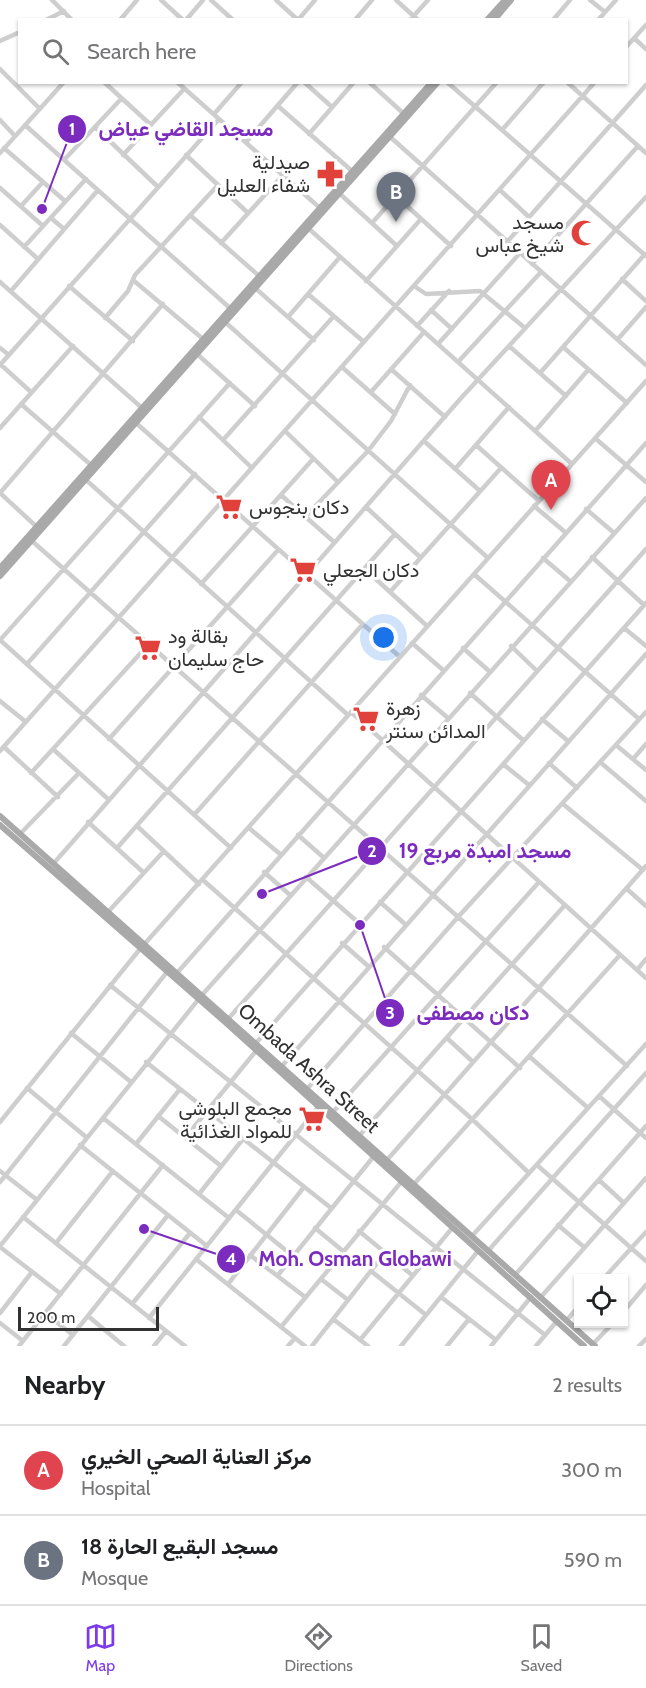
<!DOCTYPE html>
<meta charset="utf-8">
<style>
body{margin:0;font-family:Cabin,Vazirmatn,sans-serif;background:#f6f6f6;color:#202124}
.controls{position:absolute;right:18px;bottom:18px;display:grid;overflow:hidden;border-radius:0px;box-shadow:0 2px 4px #0004}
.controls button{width:54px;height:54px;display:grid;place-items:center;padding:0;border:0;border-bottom:2px solid #e0e0e0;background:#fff;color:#202124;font:30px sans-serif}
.scale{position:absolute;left:18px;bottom:15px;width:141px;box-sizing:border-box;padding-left:6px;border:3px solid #313131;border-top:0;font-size:16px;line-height:21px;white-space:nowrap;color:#313131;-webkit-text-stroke:4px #fff;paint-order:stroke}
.you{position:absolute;left:384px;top:638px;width:21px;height:21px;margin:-15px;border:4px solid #fff;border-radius:50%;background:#1a73e8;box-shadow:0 0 0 9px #1a73e833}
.badge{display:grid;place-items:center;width:39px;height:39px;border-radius:50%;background:#7c3aed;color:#fff;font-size:20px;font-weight:700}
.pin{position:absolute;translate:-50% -50px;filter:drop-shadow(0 2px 3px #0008)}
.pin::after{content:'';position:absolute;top:32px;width:21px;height:18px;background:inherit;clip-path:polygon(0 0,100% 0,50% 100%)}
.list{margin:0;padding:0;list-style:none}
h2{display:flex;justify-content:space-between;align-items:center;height:78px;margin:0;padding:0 24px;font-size:26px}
h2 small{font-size:20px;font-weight:400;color:#757577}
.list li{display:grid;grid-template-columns:39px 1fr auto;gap:18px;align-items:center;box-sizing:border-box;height:90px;padding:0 24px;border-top:2px solid #e0e0e0}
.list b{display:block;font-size:22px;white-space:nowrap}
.list p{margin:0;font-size:20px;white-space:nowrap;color:#757577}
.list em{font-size:20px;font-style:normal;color:#757577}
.icon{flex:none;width:33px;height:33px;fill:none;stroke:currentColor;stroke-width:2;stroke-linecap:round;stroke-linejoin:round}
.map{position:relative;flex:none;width:646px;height:1346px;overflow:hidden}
.search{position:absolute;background:#fff;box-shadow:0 2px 4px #0004;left:18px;right:18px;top:18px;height:66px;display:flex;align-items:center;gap:15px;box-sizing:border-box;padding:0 21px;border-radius:0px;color:#757577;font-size:22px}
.sheet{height:258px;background:#fff}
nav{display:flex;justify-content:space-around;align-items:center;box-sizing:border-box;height:84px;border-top:2px solid #e0e0e0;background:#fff;font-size:16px;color:#757577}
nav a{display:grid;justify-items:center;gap:3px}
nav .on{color:#7c3aed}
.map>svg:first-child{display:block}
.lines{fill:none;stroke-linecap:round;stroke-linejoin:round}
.minor{stroke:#cecece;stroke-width:4.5}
.major{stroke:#a9a9a9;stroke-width:6}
.labels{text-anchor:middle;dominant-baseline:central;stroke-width:6;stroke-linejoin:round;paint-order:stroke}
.poi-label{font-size:20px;fill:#313131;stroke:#fff;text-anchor:start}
.street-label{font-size:20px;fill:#313131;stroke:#fff}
.leader{fill:none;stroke:#7b2cbf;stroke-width:2}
.callout-dot{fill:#7b2cbf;stroke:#fff;stroke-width:2}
.mark-label{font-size:18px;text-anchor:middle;font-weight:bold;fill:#fff}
.callout-label{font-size:21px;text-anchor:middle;font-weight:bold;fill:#7b2cbf;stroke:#fff;stroke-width:6;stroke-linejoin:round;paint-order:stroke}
</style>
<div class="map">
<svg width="646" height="1346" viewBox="0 0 646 1346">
<rect width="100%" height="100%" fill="#fff"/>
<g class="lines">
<!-- minor -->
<path class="minor" d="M52,0L72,20
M161,0L183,20
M211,0L233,20
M276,0L298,20
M396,0L418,20
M590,0L605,12
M46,20L64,11
M120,20L137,0
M186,20L203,0
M298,20L315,0
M355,20L372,0
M410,20L428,0
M553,20L570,0
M598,20L616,0
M634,38L646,49
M0,41L20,32
M626,47L646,25
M0,69L40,109
M104,82L151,125
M177,82L320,208
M304,82L332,107
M369,82L404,114
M447,82L646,256
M567,82L646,153
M278,106L352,171
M214,114L242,82
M0,120L15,136
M25,125L231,309
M95,127L158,187
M502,130L544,82
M309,134L354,82
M388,135L646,365
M246,142L298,82
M4,148L65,201
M0,153L64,82
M123,155L184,89
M186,155L248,213
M64,160L121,99
M0,188L43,226
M500,190L529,217
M339,193L397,246
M396,196L451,246
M21,206L43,182
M190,215L259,276
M51,218L64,229
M372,223L497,82
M0,225L38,259
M308,228L572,464
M507,242L646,85
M221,243L283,175
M24,247L86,179
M532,264L638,146
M622,279L646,301
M133,280L203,339
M366,281L421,219
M0,282L142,408
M69,286L133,341
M414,286L426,294L480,291L525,328
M255,288L314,340
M11,291L98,190
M308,294L364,342
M431,310L452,329
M288,317L340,257
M105,318L128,291L135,275L218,185
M224,321L488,558
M417,326L449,291
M618,339L646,307
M438,344L520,253
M509,346L566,396
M563,347L627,403
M0,348L9,355
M197,354L255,406
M458,362L541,272
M0,364L31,392
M0,365L219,119
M343,368L395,414
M391,369L445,417
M540,373L645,254
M371,392L424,332
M21,404L91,465
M199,417L252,468
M135,422L400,657
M0,428L73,346
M536,430L588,370
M285,431L338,482
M596,439L646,482
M223,440L333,317
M424,441L480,491
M476,445L539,501
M455,469L509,407
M85,479L348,715
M0,493L163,304
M0,493L38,528
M281,495L334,542
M534,506L565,532
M366,507L420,557
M586,509L613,532
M306,516L368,451L391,421L410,385
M32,541L627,1066
M592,557L644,605
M543,558L570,581
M365,569L427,626
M474,574L639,719
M201,584L313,459
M390,592L501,468
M624,628L646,646
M0,640L230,383
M0,640L231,848
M412,643L443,670
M511,646L537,671
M463,648L489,671
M27,664L195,474
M470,693L523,740
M421,695L448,718
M0,701L26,722
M351,712L646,978
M542,719L568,741
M109,739L278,550
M616,745L646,770
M4,747L58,797
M53,749L108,799
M0,751L595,82
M633,759L646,744
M600,762L646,801
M549,763L577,788
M503,764L529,785
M31,773L148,645
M563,804L643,870
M194,815L363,624
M88,822L143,872
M137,826L199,884
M249,828L280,854
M21,833L79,773
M298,835L323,857
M117,848L395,534
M54,863L462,397L646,197
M264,872L290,895
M306,877L360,924
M203,880L473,1120L529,1173
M627,889L646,906
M380,902L405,924
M108,912L164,851
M342,943L368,966
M384,947L520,1068
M637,970L646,959
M177,973L646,443
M110,985L545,1335
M228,1019L646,549
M71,1033L131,1082
M447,1038L473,1062
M256,1043L646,603
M530,1057L588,1108
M146,1062L331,1208
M282,1066L646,654
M27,1088L86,1137
M307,1089L458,917L646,712
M599,1096L646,1138
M333,1112L539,882
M158,1116L221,1166
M103,1118L229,1218
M0,1122L140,949L646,381
M359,1136L565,905
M185,1138L256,1051
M136,1144L180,1089
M80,1145L207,1246
M387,1160L646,866
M537,1165L646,1261
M0,1171L37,1200
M599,1180L624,1203
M0,1182L167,972
M414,1184L620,955
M199,1194L243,1139
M236,1210L293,1256
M23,1217L185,1346
M558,1225L584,1247
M315,1228L343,1251
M359,1231L412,1275
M472,1236L646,1044
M56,1243L113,1171
M0,1246L202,995L646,498
M0,1247L61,1294
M488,1251L646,1073
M250,1255L305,1297
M196,1259L305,1346
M371,1271L426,1315
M278,1275L374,1156
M515,1275L646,1126
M604,1278L646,1232
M321,1279L348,1300
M228,1284L304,1187
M441,1297L496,1340
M540,1298L646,1178
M132,1304L190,1233
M624,1311L646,1285
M0,1313L32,1272
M45,1313L73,1335
M88,1316L124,1346
M149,1318L318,1107
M333,1319L368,1346
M566,1321L578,1307
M0,1323L23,1341
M281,1327L402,1181
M360,1340L453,1227
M593,1344L612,1324
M19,1346L163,1165
M64,1346L168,1215
M154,1346L166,1331
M288,1346L295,1338
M312,1346L385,1253
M401,1346L478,1251
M447,1346L469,1319
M491,1346L531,1297
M536,1346L557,1321
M639,1346L646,1339"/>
<!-- major -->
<path class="major" d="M487,20L505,0
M494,20L511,0
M0,568L432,82
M0,576L438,82
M0,816L595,1346
M0,825L225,1022L584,1346"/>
</g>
<!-- icons -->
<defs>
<g id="pharmacy-bare" transform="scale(2.07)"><path d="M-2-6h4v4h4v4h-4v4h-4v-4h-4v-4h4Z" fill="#e0413b" stroke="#fff" stroke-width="2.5" paint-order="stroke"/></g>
<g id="mosque-bare" transform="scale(2.07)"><path d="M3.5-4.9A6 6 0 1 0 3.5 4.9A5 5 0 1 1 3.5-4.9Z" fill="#e0413b" stroke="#fff" stroke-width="2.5" paint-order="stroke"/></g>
<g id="supermarket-bare" transform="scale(2.07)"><path d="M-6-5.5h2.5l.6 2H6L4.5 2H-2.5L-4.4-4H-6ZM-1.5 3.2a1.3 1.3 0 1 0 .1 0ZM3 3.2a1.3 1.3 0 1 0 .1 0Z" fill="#e0413b" stroke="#fff" stroke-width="2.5" paint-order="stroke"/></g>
</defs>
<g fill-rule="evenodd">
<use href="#pharmacy-bare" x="330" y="174"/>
<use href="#mosque-bare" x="584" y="233"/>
<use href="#supermarket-bare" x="229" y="507"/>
<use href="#supermarket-bare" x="303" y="570"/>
<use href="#supermarket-bare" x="148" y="648"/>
<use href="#supermarket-bare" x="366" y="719"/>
<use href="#supermarket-bare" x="312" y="1119"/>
</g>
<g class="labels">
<!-- poi labels -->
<g class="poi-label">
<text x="310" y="162" text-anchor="end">صيدلية<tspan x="310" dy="23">شفاء العليل</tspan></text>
<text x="564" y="222" text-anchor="end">مسجد<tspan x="564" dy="23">شيخ عباس</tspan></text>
<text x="249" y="507">دكان بنجوس</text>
<text x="323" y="570">دكان الجعلي</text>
<text x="168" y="636">بقالة ود<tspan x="168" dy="23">حاج سليمان</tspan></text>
<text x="386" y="708">زهرة<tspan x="386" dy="23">المدائن سنتر</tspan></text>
<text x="292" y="1108" text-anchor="end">مجمع البلوشي<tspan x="292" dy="23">للمواد الغذائية</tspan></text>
</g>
<!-- street labels -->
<g class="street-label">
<text transform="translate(309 1068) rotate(42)">Ombada Ashra Street</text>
</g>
</g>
<!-- callouts -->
<path class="leader" d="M42 209L72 129M262 894L372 851M360 925L390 1013M144 1229L231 1259"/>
<g class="callout-dot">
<circle cx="42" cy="209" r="6"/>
<circle cx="262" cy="894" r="6"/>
<circle cx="360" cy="925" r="6"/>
<circle cx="144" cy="1229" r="6"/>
<circle cx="72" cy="129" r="15"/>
<circle cx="372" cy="851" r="15"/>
<circle cx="390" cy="1013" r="15"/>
<circle cx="231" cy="1259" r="15"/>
</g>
<g class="mark-label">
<text x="72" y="135">1</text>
<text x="372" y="857">2</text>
<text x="390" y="1019">3</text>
<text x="231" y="1265">4</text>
</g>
<g class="callout-label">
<text x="186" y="136">مسجد القاضي عياض</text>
<text x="485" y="858">مسجد امبدة مربع 19</text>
<text x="473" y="1020">دكان مصطفى</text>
<text x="355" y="1266">Moh. Osman Globawi</text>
</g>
</svg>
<div class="controls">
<button><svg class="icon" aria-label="locate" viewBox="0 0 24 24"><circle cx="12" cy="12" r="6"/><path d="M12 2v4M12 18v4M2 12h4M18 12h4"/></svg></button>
</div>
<div class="scale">200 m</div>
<div class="you"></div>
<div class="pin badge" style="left:551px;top:510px;background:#e0444e">A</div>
<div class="pin badge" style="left:396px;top:222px;background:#6b7280">B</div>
<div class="search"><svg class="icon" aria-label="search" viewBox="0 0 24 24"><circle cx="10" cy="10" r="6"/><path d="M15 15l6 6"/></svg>Search here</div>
</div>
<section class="sheet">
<h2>Nearby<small>2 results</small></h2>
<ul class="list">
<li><span class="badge" style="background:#e0444e">A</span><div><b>مركز العناية الصحي الخيري</b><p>Hospital</p></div><em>300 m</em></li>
<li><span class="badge" style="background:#6b7280">B</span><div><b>مسجد البقيع الحارة 18</b><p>Mosque</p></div><em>590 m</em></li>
</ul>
</section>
<nav>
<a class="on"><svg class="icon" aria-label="map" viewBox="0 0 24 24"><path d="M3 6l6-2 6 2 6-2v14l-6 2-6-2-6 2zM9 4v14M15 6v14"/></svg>Map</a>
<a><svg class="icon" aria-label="directions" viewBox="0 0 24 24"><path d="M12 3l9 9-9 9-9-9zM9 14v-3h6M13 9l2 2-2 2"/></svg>Directions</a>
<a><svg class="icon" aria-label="saved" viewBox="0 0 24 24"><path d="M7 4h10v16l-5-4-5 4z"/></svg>Saved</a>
</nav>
